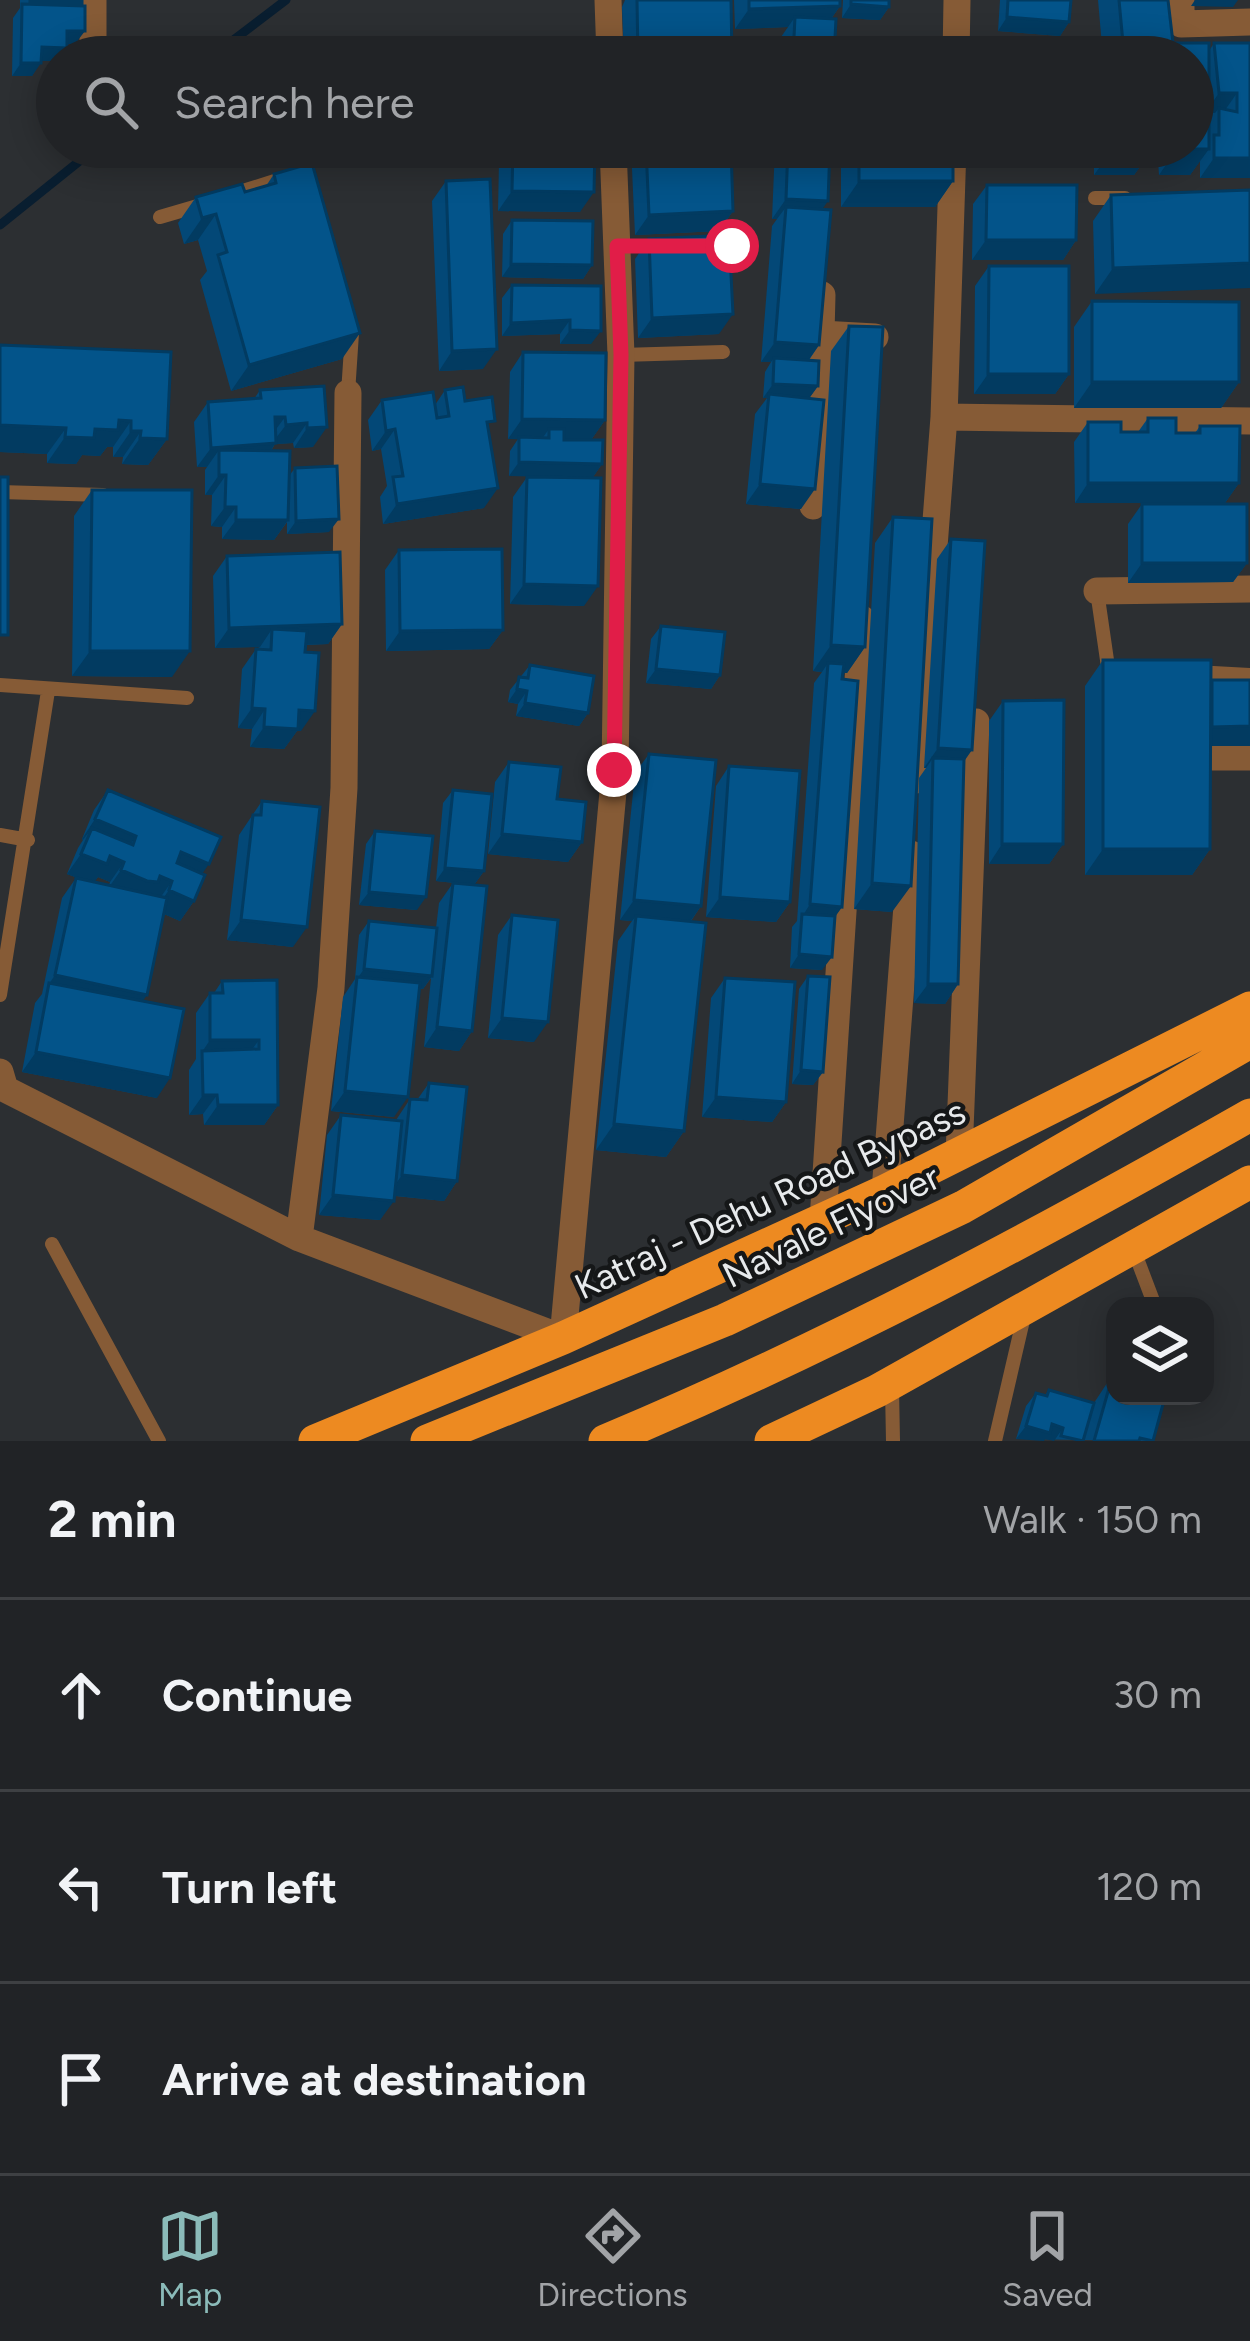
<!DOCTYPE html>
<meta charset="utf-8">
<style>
body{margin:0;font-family:Figtree,sans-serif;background:#2d2f32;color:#f1f3f6}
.controls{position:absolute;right:36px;bottom:36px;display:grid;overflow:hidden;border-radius:24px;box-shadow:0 6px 30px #0003}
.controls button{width:108px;height:108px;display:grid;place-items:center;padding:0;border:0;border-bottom:3px solid #3e4043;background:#212326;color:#f1f3f6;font:60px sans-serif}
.stop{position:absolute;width:36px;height:36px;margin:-27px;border:9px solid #e11d48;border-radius:50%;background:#fff}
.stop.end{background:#e11d48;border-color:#fff;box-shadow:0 3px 12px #0008}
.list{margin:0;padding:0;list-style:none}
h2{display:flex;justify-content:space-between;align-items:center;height:156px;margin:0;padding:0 48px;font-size:51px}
h2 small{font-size:39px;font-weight:400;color:#a2a4a7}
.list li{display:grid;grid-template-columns:78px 1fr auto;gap:36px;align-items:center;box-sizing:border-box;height:192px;padding:0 48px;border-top:3px solid #3e4043}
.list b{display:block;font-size:45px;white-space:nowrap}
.list em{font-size:39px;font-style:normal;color:#a2a4a7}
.icon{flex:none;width:66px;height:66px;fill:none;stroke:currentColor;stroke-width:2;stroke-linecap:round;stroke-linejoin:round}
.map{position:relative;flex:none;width:1250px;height:1441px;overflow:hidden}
.search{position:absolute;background:#212326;box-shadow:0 6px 30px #0003;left:36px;right:36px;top:36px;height:132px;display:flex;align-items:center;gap:30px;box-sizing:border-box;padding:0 42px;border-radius:66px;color:#a2a4a7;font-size:45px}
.sheet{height:732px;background:#212326}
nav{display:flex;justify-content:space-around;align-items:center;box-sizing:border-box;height:168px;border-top:3px solid #3e4043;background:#212326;font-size:33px;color:#a2a4a7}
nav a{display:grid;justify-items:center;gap:6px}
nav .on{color:#8bbbb9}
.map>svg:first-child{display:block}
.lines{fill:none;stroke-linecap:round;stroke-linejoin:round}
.stream{stroke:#091e30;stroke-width:9}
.service{stroke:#865b36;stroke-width:14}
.minor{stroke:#865b36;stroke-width:27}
.trunk{stroke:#ed8a21;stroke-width:33}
.wall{fill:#034877;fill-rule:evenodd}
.shaded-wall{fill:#023b61}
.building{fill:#03548a;stroke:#023b61;stroke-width:3}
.route{stroke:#e11d48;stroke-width:15}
.labels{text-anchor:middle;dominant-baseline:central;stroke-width:9;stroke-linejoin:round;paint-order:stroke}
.street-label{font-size:36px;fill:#e7eaec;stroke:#151718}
</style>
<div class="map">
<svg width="1250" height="1441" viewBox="0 0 1250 1441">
<rect width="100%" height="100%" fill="#2c2f32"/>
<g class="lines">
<!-- stream -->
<path class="stream" d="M211,57L286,0
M0,225L97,147"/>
<!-- service -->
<path class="service" d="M227,196L281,179
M1095,198H1125
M160,217L201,205
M621,355L723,352
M348,393L352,333
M0,492L103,495
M1097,591L1108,667H1119
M1195,672L1250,675
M0,685L187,698
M0,835L28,840
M0,995L48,691
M52,1244L159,1441
M1133,1248L1155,1306
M892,1388L893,1441
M995,1441L1025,1312"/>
<!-- minor -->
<path class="minor" d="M93,0V47
M608,0L610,57
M1181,0V24L1250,22
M956,57L957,0
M822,295L821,334L875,337
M944,417L1250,421
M813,506L821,334
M1097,591L1250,589
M1206,757H1250
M916,780L944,417L953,147
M0,1072L5,1089L299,1238L563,1338L615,770L621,355L613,147
M959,1156L976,722
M885,1191L911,854
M823,1220L862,619
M299,1238L331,988L344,788L348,393"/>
<!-- trunk -->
<path class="trunk" d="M315,1441L563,1338L885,1191L1250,1008
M427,1441L725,1320L963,1207L1250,1042
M605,1441C832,1346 1037,1236 1250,1115
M771,1441L877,1391L1250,1182"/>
</g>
<!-- wall -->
<path class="wall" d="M20,0H82L75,44H67L57,57V61H41L32,76H12L13,18L20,8Z
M625,0H731L732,57H624L622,7Z
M734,0H840V6L831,19L834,57H780L781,37L788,27L735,29Z
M843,0H889V7L880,20L842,18Z
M1000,0H1071L1069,22L1060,36L998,31Z
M1098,0H1168L1173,43L1209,51L1214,43H1250V178H1200V161L1190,175H1159L1158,161H1144L1134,175H1094V147H1193V57H1103Z
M859,41L894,56L913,55L924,41L953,57H848Z
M508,147H595L580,212L498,211L499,161Z
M631,147H731L733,211L719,231L635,235Z
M775,147H830L822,209L819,345L809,360L818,386L809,398L801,509L746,504L755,414L767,398H763L765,372L771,362H761L772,226L777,219H772Z
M841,147H953V181L935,207H841Z
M274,174L342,359L231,391L200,280L207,271L198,240L184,244L178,223L196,197L245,192L266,186Z
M446,181L483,369L439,371L432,201Z
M987,185L1076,240L1063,260H972L973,204Z
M1250,190L1095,294L1093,221L1111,195Z
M512,220L592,265L583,279L502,277L503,234Z
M649,239L719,334L638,338L635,259Z
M989,266L1069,374L1055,394H974L975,286Z
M512,285L601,286L591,344H560V334L502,336V298Z
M1092,301L1239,382L1221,408H1074V327Z
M849,326L865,647L847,673H843L842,907L835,916L822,970L790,968L792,927L797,921L814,683L822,672L813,671L831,351Z
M0,345L167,439L148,465L122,464L123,457H113V447H107L100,456L82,455L76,464L47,463V454L0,452Z
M523,352L605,420L591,440L602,464L593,477L509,476L510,451L518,439H508L510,372Z
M324,386L313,447L294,448L293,443L275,444L271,451L289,476L295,468L329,532L287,534V522L274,540L222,539V527L211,526L212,495H205V470L207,467H197L194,422L208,402L254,399L260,390Z
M445,390L465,401L489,431L484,508L383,524L380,497L387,486L381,449L372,451L368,420L382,400L435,405Z
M1148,418L1176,433H1195L1200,426L1239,483L1225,503H1075L1074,442L1088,422L1121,432H1138Z
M527,477L584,606L510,604L513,497Z
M92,490L172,677L72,676L74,516Z
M1142,504L1247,563L1233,582L1128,583V524Z
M893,517L892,912L854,909L875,543Z
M951,539L964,762L958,984L945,1004L914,1003L919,778L926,768H924L937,559Z
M399,550L503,630L489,649L386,651L385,570Z
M227,556L342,624L328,644L306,645L301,731H297L284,749L250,747L252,729L238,728L242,669L256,649L260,647L215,648L213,576Z
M661,626L720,675L711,689L646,683L651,639Z
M1103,660L1211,682L1250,746H1211L1210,849L1192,875H1085V686Z
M530,665L588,713L579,726L516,716L518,704L508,702L510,690Z
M1003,701L1063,844L1049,864H989V721Z
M649,754L701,906L691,921L684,1131L666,1157L596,1150L618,941L632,921L620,920L635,773Z
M509,762L557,799L582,842L568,862L488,854L495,782Z
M729,766L790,902L776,922L706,917L716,786Z
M108,790L202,874L194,901L180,921L164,914L147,995L142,1001L157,1098L22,1072L35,1003L42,994L62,898L76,878L83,880L67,874L78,848L83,840L82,839L94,810ZM98,877L110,882L109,885L94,882Z
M453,790L484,871L474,885L436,881L443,803Z
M262,801L293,947L227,940L239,835Z
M375,831L417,910L359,905L366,844Z
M453,883L472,1031L459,1051L424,1047L431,978L423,989H419L394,1117L331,1111L343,997L355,979L359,935L369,921L436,928L439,903Z
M512,915L534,1042L488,1038L498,935Z
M808,976L823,1072L813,1085L792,1084L799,989Z
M725,978L786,1102L772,1122L702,1117L711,998Z
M277,980L278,1105L264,1125H204L203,1114L189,1115V1070L196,1059V1013L210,993H214L222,981Z
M429,1083L457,1181L444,1201L395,1196L380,1220L319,1215L327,1135L341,1115L396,1120L410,1099L417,1100Z
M1113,1374L1153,1441L1016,1439L1026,1406L1036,1393L1045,1395L1049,1390L1094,1403Z"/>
<!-- shaded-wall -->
<path class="shaded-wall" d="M1195,0H1238L1233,7L1191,6Z
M851,4L889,7L880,20L842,18Z
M840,6L826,26L795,17L788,27L735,29L749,9Z
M1007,17L1069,22L1060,36L998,31Z
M67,31H85L75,44H58Z
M42,47L67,48L60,57H57V61H32Z
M21,63H41L32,76H12Z
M1219,93H1237L1223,113L1219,108L1215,113H1205Z
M425,147H472L471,149L422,151Z
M1145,147H1168L1158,161H1144L1134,175H1094L1113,149Z
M1177,149H1209L1190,175H1159Z
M1214,158H1250V178H1200Z
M859,181H953L935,207H841Z
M512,191L594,192L580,212L498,211Z
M786,199L828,201L814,221L786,207L777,219H772Z
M733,211L719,231L635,235L649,215Z
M216,214L198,240L184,244L202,218Z
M986,240H1076L1063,260H972Z
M1250,263V288L1095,294L1113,268Z
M511,264L592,265L583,279L502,277Z
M733,314L719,334L638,338L652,318Z
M570,320L560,334L502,336L511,323Z
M570,330L601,331L591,344H560Z
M360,333L342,359L231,391L249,365Z
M775,342L819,345L805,365L774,358L771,362H761Z
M497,349L483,369L439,371L452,351Z
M988,374H1069L1055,394H974Z
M1092,382H1239L1221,408H1074Z
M773,384L818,386L808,400L769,394L767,398H763Z
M275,417H285L271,436Z
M522,419L605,420L591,440H547L549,429L541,440L508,439Z
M119,420L131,421L113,447H107L100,456L82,455L76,464L47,463L65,437Z
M307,423L293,443L275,444L262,463L219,450L207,467H197L211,448L272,443L286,425Z
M0,425L66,428L47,454L0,452Z
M327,427L313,447L294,448L307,428Z
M395,429L381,449L372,451L386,431Z
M131,431H141L123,457H113Z
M140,438L167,439L148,465L122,464Z
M519,462L602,464L593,477L509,476Z
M219,475H226L212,495H205Z
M1088,483H1239L1225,503H1075Z
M760,484L815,489L801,509L746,504Z
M498,488L484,508L383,524L397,504Z
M225,507H236L222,527L211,526Z
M339,519L329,532L287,534L296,521Z
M236,520H288L274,540L222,539Z
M1142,563H1247L1233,582L1128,583Z
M524,584L598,586L584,606L510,604Z
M342,624L328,644L271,646L272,629L260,647L215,648L229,628Z
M503,630L489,649L386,651L400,631Z
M831,645L865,647L847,673L828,672V663L822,672L813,671Z
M90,651H190L172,677L72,676Z
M656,669L720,675L711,689L646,683Z
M517,689L527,691L518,704L508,702Z
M525,703L588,713L579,726L516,716Z
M252,708L265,709L252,729L238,728Z
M299,710L315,711L301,731H297L284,749L250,747L264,727Z
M1250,726V746H1198L1212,727Z
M938,748L972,750L958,770L933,758L926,768H924Z
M95,819L136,836L123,856L92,828L83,840L82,839Z
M502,834L582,842L568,862L488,854Z
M1002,844H1063L1049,864H989Z
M1103,849H1210L1192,875H1085Z
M181,852L209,864L195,884L167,872Z
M81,854L110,856L124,862L110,882L98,877L93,884L67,874Z
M445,868L484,871L474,885L436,881Z
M121,870L160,876L172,881L158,901L107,890Z
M872,883L911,886L892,912L854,909Z
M169,890L194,901L180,921L155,910Z
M369,892L426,897L417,910L359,905Z
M720,897L790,902L776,922L706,917Z
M634,900L701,906L687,926L636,916L632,921L620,920Z
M810,904L842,907L828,927L802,917Z
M241,920L307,927L293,947L227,940Z
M799,954L832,957L822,970L790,968Z
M364,969L432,976L423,989L355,982Z
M55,975L147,995L133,1014L49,984Z
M928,984H958L945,1004L914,1003Z
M502,1018L548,1022L534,1042L488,1038Z
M437,1027L472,1031L459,1051L424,1047Z
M210,1040H259L245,1059L202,1052Z
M36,1052L170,1078L157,1098L22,1072Z
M801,1070L823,1072L813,1085L792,1084Z
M345,1091L408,1097L394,1117L331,1111Z
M203,1095H217L203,1114L189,1115Z
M716,1097L786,1102L772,1122L702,1117Z
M218,1105H278L264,1125H204Z
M614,1124L684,1131L666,1157L596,1150Z
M402,1175L457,1181L444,1201L388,1195Z
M333,1195L394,1201L380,1220L319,1215Z
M1052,1424L1063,1428L1054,1441L1045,1439L1044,1441L1016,1439L1026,1426Z"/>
<!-- building -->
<path class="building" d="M30,0H82V3L30,2Z
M637,0H731L732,57H638Z
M749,0H840V6L749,9Z
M851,0H889V7L851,4Z
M1008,0H1071L1069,22L1007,17Z
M1119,0H1168L1173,43H1209V149H1177V147H1193V57H1112V43H1123Z
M22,4L85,6V31H67V48L42,47L41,63H21Z
M795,17L836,19L834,57H793Z
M859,41H894V56L924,55V41H953V57H859Z
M1214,43H1250V158H1214V135H1219V108L1237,112V93H1219Z
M513,147H595L594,192L512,191Z
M646,147H731L733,211L649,215Z
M788,147H830L828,201L786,199Z
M859,147H953V181H859Z
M1113,147H1153V149H1113Z
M312,163L360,333L249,365L218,255L227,252L216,214L202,218L196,197L242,184L245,192L276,183L274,174Z
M490,179L497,349L452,351L446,181Z
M987,185H1077L1076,240H986Z
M1250,190V263L1113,268L1111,195Z
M786,207L831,210L819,345L775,342Z
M512,220L593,221L592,265L511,264Z
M729,235L733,314L652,318L649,239Z
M989,266H1069V374H988Z
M512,285L601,286V331L570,330V320L511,323Z
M1092,301L1239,302V382H1092Z
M849,326L883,327L865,647L831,645Z
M0,345L171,352L167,439L140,438L141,431H131V421L119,420L118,430L95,429L94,438L65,437L66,428L0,425Z
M523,352L606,353L605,420L522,419Z
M774,358L819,361L818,386L773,384Z
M324,386L327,427L307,428V423L286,425L285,417H275L276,443L211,448L208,402L261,398L260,390Z
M463,387L465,401L492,397L495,421L487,422L498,488L397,504L393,477L403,476L395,429L386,431L382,400L433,392L437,418L449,416L445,390Z
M769,394L824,400L815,489L760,484Z
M1148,418H1176V433H1200V426H1240L1239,483H1088V422H1121V432H1148Z
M549,429H564V440H603L602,464L519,462V437L549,438Z
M219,450L290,451L288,520H236V507H225L226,475H219Z
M337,466L339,519L296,521L295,468Z
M0,477H8V635H0Z
M527,477L601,478L598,586L524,584Z
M92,490H192L190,651H90Z
M1142,504H1247V563H1142Z
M893,517L932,519L911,886L872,883Z
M951,539L985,541L972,750L938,748Z
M502,549L503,630L400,631L399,550Z
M340,552L342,624L229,628L227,556Z
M661,626L725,632L720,675L656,669Z
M272,629L307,631L305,652L319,653L315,711L299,710L298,729L264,727L265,709L252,708L256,649L271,650Z
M1103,660H1211L1210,849H1103Z
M828,663L844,664L842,679L858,681L842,907L810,904Z
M530,665L594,676L588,713L525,703L527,691L517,689L519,677L528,678Z
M1212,680H1250V726L1212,727Z
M1064,700L1063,844H1002L1003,701Z
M649,754L716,760L701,906L634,900Z
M933,758L964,759L958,984H928Z
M509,762L561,767L557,799L586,802L582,842L502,834Z
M729,766L800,771L790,902L720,897Z
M108,790L221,837L209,864L181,852L177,863L205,875L194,901L169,890L172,881L160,876L158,882L147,881L121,870L124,862L110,856L107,864L81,854L92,828L133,845L136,836L95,819Z
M453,790L492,794L484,871L445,868Z
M262,801L320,807L307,927L241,920L253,815H261Z
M375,831L433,836L426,897L369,892Z
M76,878L167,898L147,995L55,975Z
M453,883L487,886L472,1031L437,1027Z
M802,914L835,916L832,957L799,954Z
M512,915L558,920L548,1022L502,1018Z
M636,916L706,923L684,1131L614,1124Z
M369,921L437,928L432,976L364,969Z
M808,976L830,977L823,1072L801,1070Z
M357,977L420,983L408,1097L345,1091Z
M725,978L795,982L786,1102L716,1097Z
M277,980L278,1105H218L217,1095H203L202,1051L259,1049V1040H210V993H223L222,981Z
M49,983L184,1009L170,1078L36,1052Z
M429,1083L467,1087L457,1181L402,1175L410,1099L427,1100Z
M341,1115L402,1121L394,1201L333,1195Z
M1113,1374L1115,1375V1396L1165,1397L1153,1441L1140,1438L1139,1441H1094Z
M1049,1390L1094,1403L1083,1441L1061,1436L1063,1428L1052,1424L1050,1433L1026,1426L1036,1393L1047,1396Z"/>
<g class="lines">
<!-- route -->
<path class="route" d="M614,770L621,355L617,246H732"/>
</g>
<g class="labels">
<!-- street labels -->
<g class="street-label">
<text transform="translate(770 1199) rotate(-25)">Katraj - Dehu Road Bypass</text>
<text transform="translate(831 1226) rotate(-26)">Navale Flyover</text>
</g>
</g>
</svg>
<div class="controls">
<button><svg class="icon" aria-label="layers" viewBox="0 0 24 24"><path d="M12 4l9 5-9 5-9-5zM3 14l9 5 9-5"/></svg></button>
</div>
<div class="stop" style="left:732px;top:246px"></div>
<div class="stop end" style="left:614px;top:770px"></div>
<div class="search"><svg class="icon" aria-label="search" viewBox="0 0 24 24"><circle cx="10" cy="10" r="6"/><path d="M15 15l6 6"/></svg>Search here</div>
</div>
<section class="sheet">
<h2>2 min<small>Walk · 150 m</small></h2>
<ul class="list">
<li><svg class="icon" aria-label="ahead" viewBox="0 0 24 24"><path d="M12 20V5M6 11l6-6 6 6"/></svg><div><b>Continue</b></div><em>30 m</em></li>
<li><svg class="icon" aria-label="left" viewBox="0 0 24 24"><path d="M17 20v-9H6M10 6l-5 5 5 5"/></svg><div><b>Turn left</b></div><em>120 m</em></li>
<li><svg class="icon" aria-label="arrive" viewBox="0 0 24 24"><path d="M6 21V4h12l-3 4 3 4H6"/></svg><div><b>Arrive at destination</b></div></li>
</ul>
</section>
<nav>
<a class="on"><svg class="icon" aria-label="map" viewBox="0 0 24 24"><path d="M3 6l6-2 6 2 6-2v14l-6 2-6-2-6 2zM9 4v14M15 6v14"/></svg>Map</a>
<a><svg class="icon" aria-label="directions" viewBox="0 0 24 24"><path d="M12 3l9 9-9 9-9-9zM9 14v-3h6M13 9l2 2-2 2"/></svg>Directions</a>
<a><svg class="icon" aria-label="saved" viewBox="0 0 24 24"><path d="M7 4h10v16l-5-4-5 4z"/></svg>Saved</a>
</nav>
